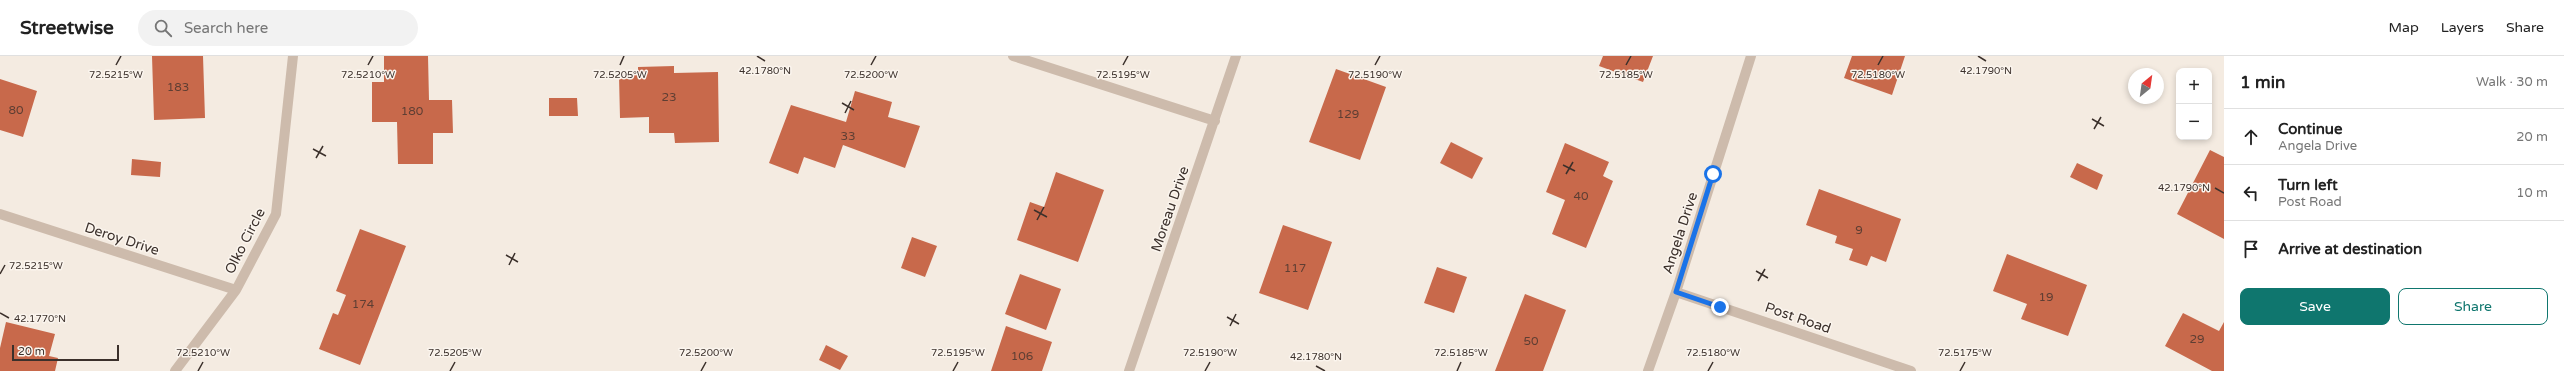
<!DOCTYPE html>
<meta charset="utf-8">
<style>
body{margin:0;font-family:"Varela Round",sans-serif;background:#f2f2f2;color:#222}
.controls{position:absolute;right:12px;top:12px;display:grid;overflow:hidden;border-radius:8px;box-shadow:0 2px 6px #0003}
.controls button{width:36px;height:36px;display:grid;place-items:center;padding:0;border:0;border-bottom:1px solid #e0e0e0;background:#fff;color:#222;font:20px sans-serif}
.compass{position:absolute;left:2128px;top:12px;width:36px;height:36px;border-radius:50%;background:#fff;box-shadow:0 2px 6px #0003;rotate:29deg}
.scale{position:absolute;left:12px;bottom:10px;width:107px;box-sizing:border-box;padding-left:4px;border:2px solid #3b302b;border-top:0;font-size:11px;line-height:14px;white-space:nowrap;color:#3b302b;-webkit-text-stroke:3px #fbf5ee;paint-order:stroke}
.stop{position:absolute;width:12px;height:12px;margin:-9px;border:3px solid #1a73e8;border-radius:50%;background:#fff}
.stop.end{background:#1a73e8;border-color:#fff;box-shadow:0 1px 4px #0008}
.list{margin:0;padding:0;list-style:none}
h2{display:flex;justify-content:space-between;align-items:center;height:52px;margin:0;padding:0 16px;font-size:17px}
h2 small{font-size:13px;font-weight:400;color:#767676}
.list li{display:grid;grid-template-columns:26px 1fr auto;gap:12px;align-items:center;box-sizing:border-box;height:56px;padding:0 16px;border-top:1px solid #e0e0e0}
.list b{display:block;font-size:15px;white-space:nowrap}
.list p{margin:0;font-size:13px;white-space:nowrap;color:#767676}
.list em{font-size:13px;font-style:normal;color:#767676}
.actions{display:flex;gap:8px;padding:12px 16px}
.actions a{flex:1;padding:9px 0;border:1px solid #0f766e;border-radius:8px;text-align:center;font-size:14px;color:#0f766e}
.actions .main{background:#0f766e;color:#fff}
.icon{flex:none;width:22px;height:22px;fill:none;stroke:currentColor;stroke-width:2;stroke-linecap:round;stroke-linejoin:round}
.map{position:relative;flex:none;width:2224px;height:315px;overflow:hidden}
header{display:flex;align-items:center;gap:24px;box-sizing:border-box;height:56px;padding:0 20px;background:#fff;border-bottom:1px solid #e0e0e0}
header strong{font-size:19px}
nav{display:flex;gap:22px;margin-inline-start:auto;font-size:14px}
.search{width:280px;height:36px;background:#f2f2f2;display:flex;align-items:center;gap:10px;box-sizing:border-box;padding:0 14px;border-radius:22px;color:#767676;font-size:15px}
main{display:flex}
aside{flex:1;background:#fff}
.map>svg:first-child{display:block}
.building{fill:#c8694b}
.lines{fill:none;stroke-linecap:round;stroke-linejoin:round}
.minor{stroke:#cdbbac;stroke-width:10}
.route{stroke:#1a73e8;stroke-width:5}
.ticks{fill:none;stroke:#3b302b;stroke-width:1.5}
.labels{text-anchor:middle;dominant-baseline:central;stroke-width:3;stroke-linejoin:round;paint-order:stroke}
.number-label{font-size:12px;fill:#5e3e33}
.street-label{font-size:14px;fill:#3b302b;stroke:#fbf5ee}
.ticks-label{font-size:10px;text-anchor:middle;fill:#3b302b;stroke:#fbf5ee;stroke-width:3;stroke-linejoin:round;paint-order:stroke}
</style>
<header>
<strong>Streetwise</strong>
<div class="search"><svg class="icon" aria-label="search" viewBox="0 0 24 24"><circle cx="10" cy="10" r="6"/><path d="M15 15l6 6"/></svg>Search here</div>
<nav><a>Map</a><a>Layers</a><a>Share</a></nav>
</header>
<main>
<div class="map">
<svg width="2224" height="315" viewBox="0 0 2224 315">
<rect width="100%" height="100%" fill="#f4ebe1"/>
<!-- building -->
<path class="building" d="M152,0H203L205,62L154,64Z
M384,0H428L429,44H452L453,77H433V108H398L397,66H372V26H384Z
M1603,0H1653L1643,26L1599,10Z
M1852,0H1905L1892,39L1844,22Z
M674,10V17L718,16L719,86L675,87L674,77H649V61L620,62L619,20L638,19V11Z
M1336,13L1386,31L1360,104L1309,86Z
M0,23L37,35L23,81L0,74Z
M855,35L892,46L888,61L920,70L905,112L843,89L835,112L804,101L798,118L769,107L791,49L846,66Z
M549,42H577L578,60H549Z
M1451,86L1483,102L1472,123L1440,107Z
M1565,87L1609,106L1603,120L1613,125L1586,192L1552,178L1565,144L1546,136Z
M2210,94L2224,101V183L2177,158Z
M132,103L161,106L160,121L131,119Z
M2077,107L2103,119L2097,134L2070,121Z
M1056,116L1104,134L1078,206L1017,184L1030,146L1044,151Z
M1819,133L1901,163L1886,206L1871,200L1867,210L1849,204L1853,193L1835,187L1837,180L1806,169Z
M1283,169L1332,186L1308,254L1259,237Z
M360,173L406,190L360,309L319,293L333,257L338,259L346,239L336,235Z
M912,181L937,190L925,221L901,212Z
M2007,198L2087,229L2068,280L2021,263L2027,248L1993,235Z
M1437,211L1467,221L1454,257L1424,247Z
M1020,218L1061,233L1046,274L1005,258Z
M1525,238L1566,254L1543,315H1495Z
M2183,257L2219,275L2224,266V315H2212L2165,290Z
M6,266L55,278L49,300L58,302L55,315H0V292Z
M1006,270L1052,286L1042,315H991Z
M826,289L848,300L840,314L819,304Z"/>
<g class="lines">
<!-- minor -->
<path class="minor" d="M1013,0L1215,65
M0,158L236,234
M1676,236L1911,315
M175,315L236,234L276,158L293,0
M1129,315L1236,0
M1648,315L1676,236L1751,0"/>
</g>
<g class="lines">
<!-- route -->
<path class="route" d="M1713,118L1676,236L1720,251"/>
</g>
<!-- ticks -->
<path class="ticks" d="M757,0L765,5M1978,0L1986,5M116,9L121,0M368,9L373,0M620,9L624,0M871,9L876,0M1123,9L1128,0M1375,9L1380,0M1626,9L1631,0M1878,9L1883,0M842,47L854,54M845,57L851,45M2092,63L2104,70M2094,73L2101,61M313,93L326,100M316,102L323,90M1563,109L1575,115M1566,118L1573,106M2215,132L2224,137M1034,154L1047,161M1037,164L1044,151M506,199L518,206M509,209L515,197M1756,215L1768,222M0,218L5,209M1758,225L1765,213M0,257L9,262M1227,261L1239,268M1230,270L1236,258M1316,310L1325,315M198,315L203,306M450,315L455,306M701,315L706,306M953,315L958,306M1205,315L1210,306M1457,315L1461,306M1708,315L1713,306M1960,315L1965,306"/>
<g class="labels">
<!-- number labels -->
<g class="number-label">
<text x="178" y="31">183</text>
<text x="669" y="41">23</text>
<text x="16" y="54">80</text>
<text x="412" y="55">180</text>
<text x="1348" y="58">129</text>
<text x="848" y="80">33</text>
<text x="1581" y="140">40</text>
<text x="1859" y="174">9</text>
<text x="1295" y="212">117</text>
<text x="2046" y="241">19</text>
<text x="363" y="248">174</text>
<text x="2197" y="283">29</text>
<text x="1531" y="285">50</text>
<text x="1022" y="300">106</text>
</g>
<!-- street labels -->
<g class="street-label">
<text transform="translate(1170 153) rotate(-71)">Moreau Drive</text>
<text transform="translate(1680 177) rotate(-72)">Angela Drive</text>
<text transform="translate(122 183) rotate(18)">Deroy Drive</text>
<text transform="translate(245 185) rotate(-63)">Olko Circle</text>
<text transform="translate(1798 262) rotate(19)">Post Road</text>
</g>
</g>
<g class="ticks-label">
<text x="765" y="18">42.1780°N</text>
<text x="1986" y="18">42.1790°N</text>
<text x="116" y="22">72.5215°W</text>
<text x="368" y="22">72.5210°W</text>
<text x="620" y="22">72.5205°W</text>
<text x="871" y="22">72.5200°W</text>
<text x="1123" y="22">72.5195°W</text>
<text x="1375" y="22">72.5190°W</text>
<text x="1626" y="22">72.5185°W</text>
<text x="1878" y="22">72.5180°W</text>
<text x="2184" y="135">42.1790°N</text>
<text x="36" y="213">72.5215°W</text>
<text x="40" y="266">42.1770°N</text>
<text x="203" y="300">72.5210°W</text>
<text x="455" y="300">72.5205°W</text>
<text x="706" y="300">72.5200°W</text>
<text x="958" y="300">72.5195°W</text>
<text x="1210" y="300">72.5190°W</text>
<text x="1461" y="300">72.5185°W</text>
<text x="1713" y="300">72.5180°W</text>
<text x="1965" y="300">72.5175°W</text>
<text x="1316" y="304">42.1780°N</text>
</g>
</svg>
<div class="controls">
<button>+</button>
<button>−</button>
</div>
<svg class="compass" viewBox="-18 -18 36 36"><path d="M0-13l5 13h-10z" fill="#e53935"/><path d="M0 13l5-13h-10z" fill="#767676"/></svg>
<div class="scale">20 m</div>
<div class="stop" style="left:1713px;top:118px"></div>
<div class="stop end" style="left:1720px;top:251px"></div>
</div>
<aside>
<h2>1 min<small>Walk · 30 m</small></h2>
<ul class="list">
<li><svg class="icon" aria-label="ahead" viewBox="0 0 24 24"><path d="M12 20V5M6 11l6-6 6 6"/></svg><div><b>Continue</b><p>Angela Drive</p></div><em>20 m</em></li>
<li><svg class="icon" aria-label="left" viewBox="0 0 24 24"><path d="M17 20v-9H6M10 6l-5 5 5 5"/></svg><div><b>Turn left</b><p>Post Road</p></div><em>10 m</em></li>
<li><svg class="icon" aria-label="arrive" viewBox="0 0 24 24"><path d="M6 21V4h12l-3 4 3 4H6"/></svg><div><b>Arrive at destination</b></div></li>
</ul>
<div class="actions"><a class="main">Save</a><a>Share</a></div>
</aside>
</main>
